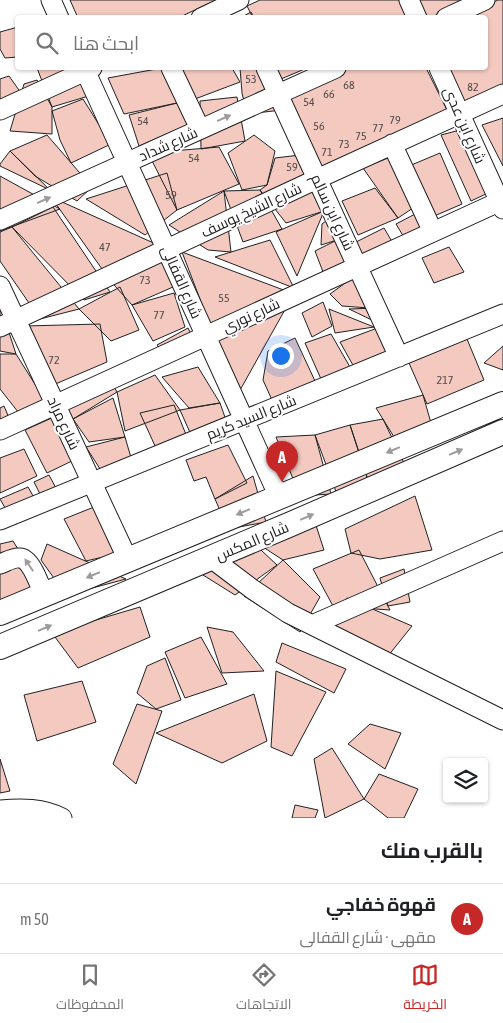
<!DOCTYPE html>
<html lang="ar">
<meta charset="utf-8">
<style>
body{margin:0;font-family:"Asap Condensed",Cairo,sans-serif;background:#f2f2f2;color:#202124;direction:rtl}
.controls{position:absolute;right:15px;bottom:15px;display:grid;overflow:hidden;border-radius:5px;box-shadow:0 1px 4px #0004}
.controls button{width:45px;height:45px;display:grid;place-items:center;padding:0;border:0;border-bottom:1px solid #e0e0e0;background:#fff;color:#202124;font:25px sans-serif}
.you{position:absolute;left:280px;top:355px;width:18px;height:18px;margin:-12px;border:4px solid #fff;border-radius:50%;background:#1a73e8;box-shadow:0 0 0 8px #1a73e833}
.badge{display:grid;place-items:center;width:32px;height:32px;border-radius:50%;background:#c62828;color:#fff;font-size:16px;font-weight:700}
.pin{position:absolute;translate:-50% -41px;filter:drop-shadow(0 1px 2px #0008)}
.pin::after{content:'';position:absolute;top:26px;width:18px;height:15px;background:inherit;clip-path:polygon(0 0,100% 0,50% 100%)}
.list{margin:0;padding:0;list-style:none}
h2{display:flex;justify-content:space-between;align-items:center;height:65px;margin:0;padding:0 20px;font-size:21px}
h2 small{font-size:16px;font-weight:400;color:#757577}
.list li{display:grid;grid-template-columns:32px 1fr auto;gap:15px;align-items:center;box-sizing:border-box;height:70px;padding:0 20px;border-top:1px solid #e0e0e0}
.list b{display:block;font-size:19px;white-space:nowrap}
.list p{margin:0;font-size:16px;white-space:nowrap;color:#757577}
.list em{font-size:16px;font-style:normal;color:#757577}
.icon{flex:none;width:28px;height:28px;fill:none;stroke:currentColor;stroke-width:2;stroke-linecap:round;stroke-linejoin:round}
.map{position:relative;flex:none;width:503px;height:818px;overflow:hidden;direction:ltr}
.search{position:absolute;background:#fff;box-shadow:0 1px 4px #0004;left:15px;right:15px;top:15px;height:55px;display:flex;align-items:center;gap:12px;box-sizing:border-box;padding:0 18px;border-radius:5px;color:#757577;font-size:19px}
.sheet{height:135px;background:#fff}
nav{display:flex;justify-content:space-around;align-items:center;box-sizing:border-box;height:70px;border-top:1px solid #e0e0e0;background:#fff;font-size:14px;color:#757577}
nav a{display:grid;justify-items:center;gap:2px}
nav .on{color:#c62828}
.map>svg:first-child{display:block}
.building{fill:#f3c9c0;stroke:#222}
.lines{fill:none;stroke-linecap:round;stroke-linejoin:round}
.minor-casing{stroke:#222;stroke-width:21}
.major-casing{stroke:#222;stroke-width:26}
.minor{stroke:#fff;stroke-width:19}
.major{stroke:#fff;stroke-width:24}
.oneway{fill:#9c9c9c}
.labels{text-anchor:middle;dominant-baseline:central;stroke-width:4;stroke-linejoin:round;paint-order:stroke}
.number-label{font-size:12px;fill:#564c4a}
.street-label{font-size:15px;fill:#222;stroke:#fff}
</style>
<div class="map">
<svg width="503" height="818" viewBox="0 0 503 818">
<rect width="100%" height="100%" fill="#fff"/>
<!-- building -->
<path class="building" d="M70,0H216L178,18H78Z
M260,0H399L408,18H253L247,6Z
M415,0H468L430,18H423Z
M498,0H503V87L462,105L445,68H486V18H459Z
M251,12L254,18H240Z
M18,27V57L5,58L0,49V32Z
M37,68H76L92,95L52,107Z
M162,68L177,103L124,114L108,78Z
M178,68H232L240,82L187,102Z
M240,68L261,69L282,110L247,114L242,93Z
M275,68H307L281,79Z
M346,68H426L447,110L319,169L285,95Z
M9,76L21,93L0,102V79Z
M37,80L52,107V134L10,131L24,84Z
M237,97L245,141L201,149L200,101Z
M83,99L111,144L71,163L60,140L52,111Z
M177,103L189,124L139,146L129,115Z
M503,118V166L482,125Z
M464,129L492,191L471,201L441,135Z
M47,135L92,187L77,201L35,176L10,151Z
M254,135L275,151L267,185L242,190L228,153Z
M219,147L239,184L177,210L148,153Z
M10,151L50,190L0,166V164Z
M440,153L462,204L432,217L409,166Z
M300,155L324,211L286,223L260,190L267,185L275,158Z
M393,156L416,206L398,218L363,168Z
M167,173L177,210L145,235L86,199Z
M0,176L60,209L0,231Z
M375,188L398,218L358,235L342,201Z
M260,190L282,229L243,242L224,191Z
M224,191L231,252L208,250L169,225Z
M51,197L167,249L102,269Z
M53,207L110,292L84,300L12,227Z
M324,211L297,276L276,232Z
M417,213L425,229L405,239L396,224Z
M334,215L337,240L321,245L322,224Z
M12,227L79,309L40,319L0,261V232Z
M384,228L394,245L366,258L354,243Z
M270,240L294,288L215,257Z
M337,240L350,265L325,277L315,251Z
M449,247L464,272L434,283L422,258Z
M160,252L173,287L132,305L107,277Z
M182,252L289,292L211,328Z
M355,276L369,308L342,306L330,294Z
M120,287L139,330L111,341L79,309Z
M174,293L185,327L153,341L132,305Z
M323,302L332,326L312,337L302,313Z
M287,306L239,392L217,338Z
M377,308L378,323L349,309Z
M329,309L374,327L335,333Z
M0,311H2L16,354L0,351Z
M100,324L107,362L53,385L25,326Z
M380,327L392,351L354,367L340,342Z
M188,328L193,338L163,354L157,345Z
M331,334L350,367L321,379L305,343Z
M295,338L315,381L272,400L263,380L268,351Z
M467,339L484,380L427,404L409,363Z
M503,346V370L484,363Z
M0,354H16L48,405L22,417L0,389Z
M198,367L220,403L189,408L162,377Z
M155,375L180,410L125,431L117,392Z
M113,385L117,392L73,419L65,405Z
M423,395L437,444L404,453L376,408Z
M113,398L125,437L89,442L73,419Z
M220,403L227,423L192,437L180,410Z
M174,405L187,437L156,448L140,413Z
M4,406L10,420L0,425V408Z
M54,417L74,460L47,473L25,430Z
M383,419L405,465L369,483L350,425Z
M350,425L369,483L338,497L315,435Z
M315,435L331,494L300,496L276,437Z
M125,437L132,461L102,472L86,447Z
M228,445L247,483L215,499L206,477L194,481L186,460Z
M24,449L37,476L0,493V458Z
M49,475L58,492L42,498L34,482Z
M253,476L266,522L228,529L215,499Z
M28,487L36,501L8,513L0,499Z
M415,496L432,550L380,559L351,553L345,529Z
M94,507L116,554L86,561L64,519Z
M311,510L324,550L283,560L246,536Z
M246,536L277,565L235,595L203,575Z
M13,541L51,602L0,622V544Z
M47,544L126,579L66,595L41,560Z
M359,550L390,610L333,606L313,569Z
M283,560L320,597L300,632L244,596Z
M404,569L410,602L388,606L380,578Z
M347,598L412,626L384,661L329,629Z
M140,607L150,637L78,668L52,633Z
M207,627L233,632L264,671L222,673Z
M201,637L227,684L185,698L165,652Z
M282,643L346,669L334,693L276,662Z
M165,658L181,700L156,709L137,693L147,666Z
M276,671L326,692L292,756L271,747Z
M82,681L96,722L37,741L24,695Z
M254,694L267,741L222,763L156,733Z
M137,704L162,711L136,784L113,764Z
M370,724L401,733L385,769L348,744Z
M332,748L364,799L325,818L314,759Z
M0,759L10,791L0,793Z
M379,774L418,789L404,818H388L364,799Z
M295,805L318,810L315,818H292Z"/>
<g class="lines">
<!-- minor casing -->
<g class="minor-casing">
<path id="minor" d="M51,0L59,18
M409,0L417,18
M201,18L239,0
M446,18L485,0
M84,68L279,497
M171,68L200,129
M266,68L399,357
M439,68L503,209
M0,110L92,68
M392,144L433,232
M0,220L336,68
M0,286L128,560
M0,327L317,179L503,94
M0,430L503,200
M0,520L503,314
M211,558L252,589L288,613L503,720
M0,564C6,562 13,557 20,558C31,558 40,586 44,595
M312,625L503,541
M0,810C21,808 43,808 62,818"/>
</g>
<!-- major casing -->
<g class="major-casing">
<path id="major" d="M0,613L503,404
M0,647L291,524L503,432"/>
</g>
<!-- minor -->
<use href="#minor" class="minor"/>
<!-- major -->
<use href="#major" class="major"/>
</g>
<!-- one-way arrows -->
<defs><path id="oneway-solid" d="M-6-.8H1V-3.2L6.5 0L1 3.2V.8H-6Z" transform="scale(1.25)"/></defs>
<g class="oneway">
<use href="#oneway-solid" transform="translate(224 118) rotate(-24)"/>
<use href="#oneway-solid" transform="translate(44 200) rotate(-24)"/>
<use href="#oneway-solid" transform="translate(393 450) rotate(157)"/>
<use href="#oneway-solid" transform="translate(456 452) rotate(-23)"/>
<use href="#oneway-solid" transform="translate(243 512) rotate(157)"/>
<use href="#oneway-solid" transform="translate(307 517) rotate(-23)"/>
<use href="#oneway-solid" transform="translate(29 565) rotate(-124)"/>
<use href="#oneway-solid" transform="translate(93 575) rotate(157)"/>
<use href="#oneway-solid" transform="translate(45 628) rotate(-23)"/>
</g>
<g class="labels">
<!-- number labels -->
<g class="number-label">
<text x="251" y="79">53</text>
<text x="349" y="85">68</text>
<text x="473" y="87">82</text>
<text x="329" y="94">66</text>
<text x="309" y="102">54</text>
<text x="395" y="120">79</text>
<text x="143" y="121">54</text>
<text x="319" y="126">56</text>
<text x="378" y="128">77</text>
<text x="361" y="136">75</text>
<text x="344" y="144">73</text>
<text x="327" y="152">71</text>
<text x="194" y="158">54</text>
<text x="292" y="167">59</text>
<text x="171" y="195">59</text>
<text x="105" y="247">47</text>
<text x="145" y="280">73</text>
<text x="224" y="298">55</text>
<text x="159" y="315">77</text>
<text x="54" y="360">72</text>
<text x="445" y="380">217</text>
</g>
<!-- street labels -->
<g class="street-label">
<text transform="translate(465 125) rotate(66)">شارع ابن عدى</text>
<text transform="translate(168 144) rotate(-24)">شارع شداد</text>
<text transform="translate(251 210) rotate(-25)">شارع الشيخ يوسف</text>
<text transform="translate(333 212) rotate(65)">شارع ابن سالم</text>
<text transform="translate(182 282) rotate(66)">شارع القفالى</text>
<text transform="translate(251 315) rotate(-25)">شارع نوري</text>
<text transform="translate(251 417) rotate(-22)">شارع السيد كريم</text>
<text transform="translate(64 423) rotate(65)">شارع مراد</text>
<text transform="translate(252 541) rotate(-23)">شارع المكس</text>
</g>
</g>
</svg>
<div class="controls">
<button><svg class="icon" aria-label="layers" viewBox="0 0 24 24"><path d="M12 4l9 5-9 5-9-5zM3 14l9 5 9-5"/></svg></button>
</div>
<div class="you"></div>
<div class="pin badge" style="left:282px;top:482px">A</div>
<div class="search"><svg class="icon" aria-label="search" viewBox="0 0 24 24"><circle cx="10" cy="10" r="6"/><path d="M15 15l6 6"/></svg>ابحث هنا</div>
</div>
<section class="sheet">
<h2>بالقرب منك<small></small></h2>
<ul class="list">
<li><span class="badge">A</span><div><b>قهوة خفاجي</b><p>مقهى · شارع القفالى</p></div><em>50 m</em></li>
</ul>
</section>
<nav>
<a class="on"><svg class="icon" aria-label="map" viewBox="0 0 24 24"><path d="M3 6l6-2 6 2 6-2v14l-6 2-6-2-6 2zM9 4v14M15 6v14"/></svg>الخريطة</a>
<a><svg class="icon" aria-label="directions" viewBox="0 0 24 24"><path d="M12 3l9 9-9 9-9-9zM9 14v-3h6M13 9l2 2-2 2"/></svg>الاتجاهات</a>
<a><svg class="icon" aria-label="saved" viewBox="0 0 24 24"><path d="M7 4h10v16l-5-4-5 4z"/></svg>المحفوظات</a>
</nav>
